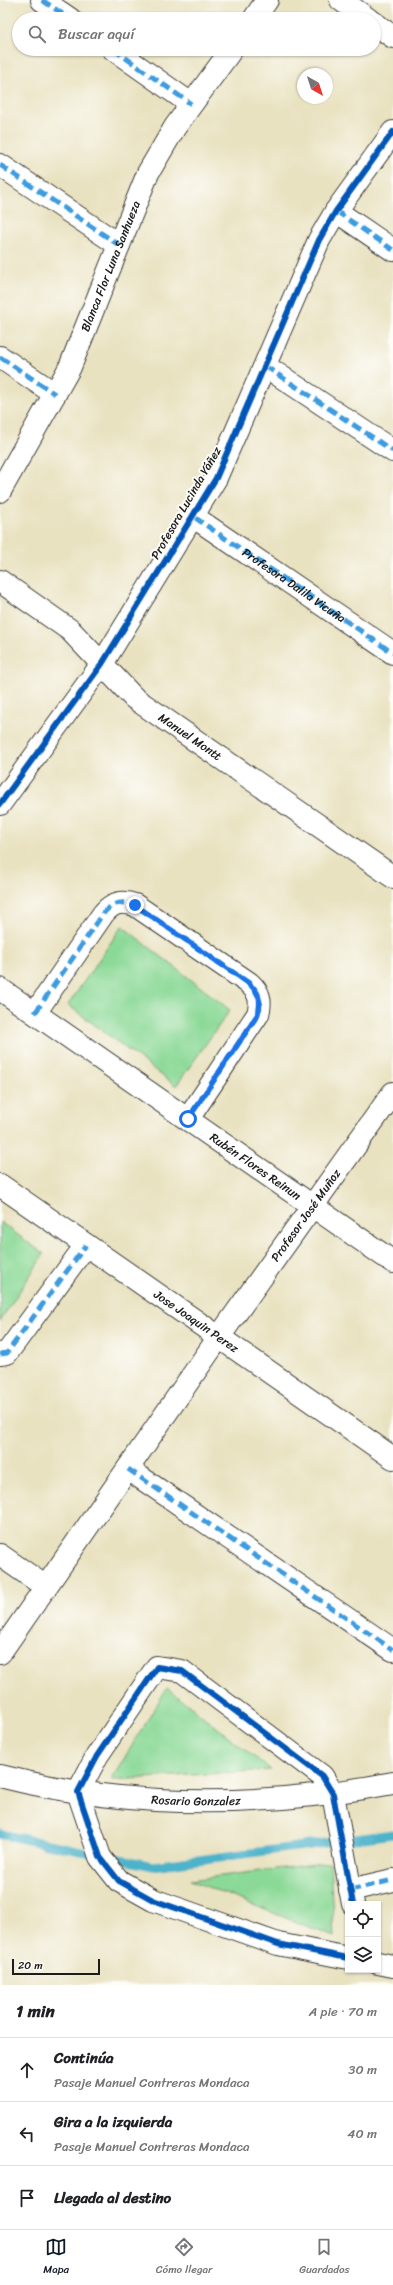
<!DOCTYPE html>
<html lang="es">
<meta charset="utf-8">
<style>
body{margin:0;font-family:Sriracha,sans-serif;background:#f6f6f6;color:#202124}
.controls{position:absolute;right:12px;bottom:12px;display:grid;overflow:hidden;border-radius:0px;box-shadow:0 1px 3px #0004}
.controls button{width:36px;height:36px;display:grid;place-items:center;padding:0;border:0;border-bottom:1px solid #e0e0e0;background:#fff;color:#202124;font:20px sans-serif}
.compass{position:absolute;left:297px;top:68px;width:36px;height:36px;border-radius:50%;background:#fff;box-shadow:0 1px 3px #0004;rotate:141deg}
.scale{position:absolute;left:12px;bottom:10px;width:88px;box-sizing:border-box;padding-left:4px;border:2px solid #1c1c1c;border-top:0;font-size:11px;line-height:14px;white-space:nowrap;color:#1c1c1c;-webkit-text-stroke:3px #fdfcf7;paint-order:stroke}
.stop{position:absolute;width:12px;height:12px;margin:-9px;border:3px solid #1a73e8;border-radius:50%;background:#fff}
.stop.end{background:#1a73e8;border-color:#fff;box-shadow:0 1px 4px #0008}
.list{margin:0;padding:0;list-style:none}
h2{display:flex;justify-content:space-between;align-items:center;height:52px;margin:0;padding:0 16px;font-size:17px}
h2 small{font-size:13px;font-weight:400;color:#757577}
.list li{display:grid;grid-template-columns:26px 1fr auto;gap:12px;align-items:center;box-sizing:border-box;height:64px;padding:0 16px;border-top:1px solid #e0e0e0}
.list b{display:block;font-size:15px;white-space:nowrap}
.list p{margin:0;font-size:13px;white-space:nowrap;color:#757577}
.list em{font-size:13px;font-style:normal;color:#757577}
.icon{flex:none;width:22px;height:22px;fill:none;stroke:currentColor;stroke-width:2;stroke-linecap:round;stroke-linejoin:round}
.map{position:relative;flex:none;width:393px;height:1985px;overflow:hidden}
.search{position:absolute;background:#fff;box-shadow:0 1px 3px #0004;left:12px;right:12px;top:12px;height:44px;display:flex;align-items:center;gap:10px;box-sizing:border-box;padding:0 14px;border-radius:22px;color:#757577;font-size:15px}
.sheet{height:244px;background:#fff}
nav{display:flex;justify-content:space-around;align-items:center;box-sizing:border-box;height:56px;border-top:1px solid #e0e0e0;background:#fff;font-size:11px;color:#757577}
nav a{display:grid;justify-items:center;gap:2px}
nav .on{color:#111827}
.map>svg:first-child{display:block}
.green{fill:#8bd997;stroke:#547a5a}
.lines{fill:none;stroke-linecap:round;stroke-linejoin:round}
.stream{stroke:#4db3cb;stroke-width:9}
.street-casing{stroke:#3b3a35;stroke-width:24}
.street{stroke:#fff;stroke-width:22}
.quiet{stroke:#3c9bdf;stroke-width:5;stroke-dasharray:10 5;stroke-linecap:butt}
.cycleway-casing{stroke:#fdfcf7;stroke-width:8}
.cycleway{stroke:#0057b8;stroke-width:6}
.route{stroke:#1a73e8;stroke-width:5}
.labels{text-anchor:middle;dominant-baseline:central;stroke-width:4;stroke-linejoin:round;paint-order:stroke}
.street-label{font-size:12px;fill:#1c1c1c;stroke:#fdfcf7}
</style>
<div class="map">
<svg width="393" height="1985" viewBox="0 0 393 1985">
<rect width="100%" height="100%" fill="#fdfcf7"/>
<filter id="ink" filterUnits="userSpaceOnUse"><feTurbulence type="fractalNoise" baseFrequency=".025" numOctaves="2"/><feDisplacementMap in="SourceGraphic" scale="8" xChannelSelector="R" yChannelSelector="G"/><feConvolveMatrix kernelMatrix="1 2 1 2 8 2 1 2 1" color-interpolation-filters="sRGB"/></filter>
<filter id="wash" filterUnits="userSpaceOnUse"><feTurbulence type="fractalNoise" baseFrequency=".012" numOctaves="4" result="noise"/><feDisplacementMap in="SourceGraphic" scale="16" xChannelSelector="R" yChannelSelector="G"/><feGaussianBlur stdDeviation="0.9" result="paint"/><feColorMatrix in="noise" values="0 0 0 0 0 0 0 0 0 0 0 0 0 0 0 0 0 1.4 0 .05"/><feComposite in="paint" operator="in"/></filter>
<g filter="url(#wash)">
<rect width="100%" height="100%" fill="#e9e2c1"/>
<!-- green -->
<path class="green" d="M122,926L230,1010L176,1086L68,1005Z
M0,1222L44,1254L0,1321Z
M167,1688L271,1770L111,1780Z
M330,1862L334,1937L190,1880Z"/>
<g class="lines">
<!-- stream -->
<path class="stream" d="M0,1834L153,1866L393,1834"/>
</g>
</g>
<g filter="url(#ink)">
<g class="lines">
<!-- street casing -->
<g class="street-casing">
<g id="street">
<path d="M42,0L70,19"/>
<path d="M341,0L368,19"/>
<path d="M254,19L267,0"/>
<path d="M374,23L393,37"/>
<path d="M113,49L191,104"/>
<path d="M0,165L119,245"/>
<path d="M336,211L393,250"/>
<path d="M0,357L55,394"/>
<path d="M265,366L393,451"/>
<path id="s1" d="M0,491L70,367L148,173L175,127L232,49"/>
<path d="M194,517L393,653"/>
<path id="s2" d="M0,581L70,630L134,698L393,877"/>
<path d="M0,804L102,664L216,478L319,240L336,211L393,132"/>
<path id="s3" d="M0,989L393,1262"/>
<path d="M35,1013L103,914C112,903 121,900 135,905L249,983C259,992 262,1000 258,1014L188,1119"/>
<path id="s4" d="M0,1185L393,1458"/>
<path d="M0,1354L7,1353L86,1245"/>
<path d="M128,1469L393,1650"/>
<path d="M0,1555L46,1587"/>
<path id="s5" d="M0,1653L219,1337L393,1093"/>
<path id="s6" d="M0,1776C130,1809 262,1808 393,1783"/>
<path d="M350,1890L393,1880"/>
<path d="M348,1958L278,1944L153,1900L119,1881L100,1857L78,1792L97,1756L157,1667L182,1671L322,1776L333,1794L353,1904"/>
<path d="M378,1963L393,1966"/>
</g>
</g>
<!-- street -->
<use href="#street" class="street"/>
<!-- quiet -->
<g class="quiet">
<path d="M42,0L70,19"/>
<path d="M113,49L191,104"/>
<path d="M0,165L119,245"/>
<path d="M336,211L393,250"/>
<path d="M0,357L55,394"/>
<path d="M265,366L393,451"/>
<path id="s7" d="M194,517L393,653"/>
<path d="M35,1013L103,914C112,903 121,900 135,905L249,983C259,992 262,1000 258,1014L188,1119"/>
<path d="M0,1354L7,1353L86,1245"/>
<path d="M128,1469L393,1650"/>
<path d="M350,1890L393,1880"/>
</g>
<!-- cycleway casing -->
<g class="cycleway-casing">
<path id="cycleway" d="M0,804L102,664L216,478L319,240L336,211L393,132
M348,1958L278,1944L153,1900L119,1881L100,1857L78,1792L97,1756L157,1667L182,1671L322,1776L333,1794L353,1904"/>
</g>
<!-- cycleway -->
<use href="#cycleway" class="cycleway"/>
</g>
</g>
<g class="lines" filter="url(#ink)">
<!-- route -->
<path class="route" d="M135,905L248,983C259,992 262,1000 258,1014L188,1119"/>
</g>
<g class="labels">
<!-- street labels -->
<g class="street-label">
<text stroke="none"><textPath href="#s1" startOffset="251">Blanca Flor Luna Sanhueza</textPath></text>
<text transform="translate(186 503) rotate(-60)">Profesora Lucinda Yáñez</text>
<text stroke="none"><textPath href="#s7" startOffset="121">Profesora Dalila Vicuña</textPath></text>
<text stroke="none"><textPath href="#s2" startOffset="247">Manuel Montt</textPath></text>
<text stroke="none"><textPath href="#s3" startOffset="311">Rubén Flores Reinun</textPath></text>
<text stroke="none"><textPath href="#s5" startOffset="534">Profesor José Muñoz</textPath></text>
<text stroke="none"><textPath href="#s4" startOffset="239">Jose Joaquin Perez</textPath></text>
<text stroke="none"><textPath href="#s6" startOffset="198">Rosario Gonzalez</textPath></text>
</g>
</g>
</svg>
<div class="controls">
<button><svg class="icon" aria-label="locate" viewBox="0 0 24 24"><circle cx="12" cy="12" r="6"/><path d="M12 2v4M12 18v4M2 12h4M18 12h4"/></svg></button>
<button><svg class="icon" aria-label="layers" viewBox="0 0 24 24"><path d="M12 4l9 5-9 5-9-5zM3 14l9 5 9-5"/></svg></button>
</div>
<svg class="compass" viewBox="-18 -18 36 36"><path d="M0-13l5 13h-10z" fill="#e53935"/><path d="M0 13l5-13h-10z" fill="#757577"/></svg>
<div class="scale">20 m</div>
<div class="stop" style="left:188px;top:1119px"></div>
<div class="stop end" style="left:135px;top:905px"></div>
<div class="search"><svg class="icon" aria-label="search" viewBox="0 0 24 24"><circle cx="10" cy="10" r="6"/><path d="M15 15l6 6"/></svg>Buscar aquí</div>
</div>
<section class="sheet">
<h2>1 min<small>A pie · 70 m</small></h2>
<ul class="list">
<li><svg class="icon" aria-label="ahead" viewBox="0 0 24 24"><path d="M12 20V5M6 11l6-6 6 6"/></svg><div><b>Continúa</b><p>Pasaje Manuel Contreras Mondaca</p></div><em>30 m</em></li>
<li><svg class="icon" aria-label="left" viewBox="0 0 24 24"><path d="M17 20v-9H6M10 6l-5 5 5 5"/></svg><div><b>Gira a la izquierda</b><p>Pasaje Manuel Contreras Mondaca</p></div><em>40 m</em></li>
<li><svg class="icon" aria-label="arrive" viewBox="0 0 24 24"><path d="M6 21V4h12l-3 4 3 4H6"/></svg><div><b>Llegada al destino</b></div></li>
</ul>
</section>
<nav>
<a class="on"><svg class="icon" aria-label="map" viewBox="0 0 24 24"><path d="M3 6l6-2 6 2 6-2v14l-6 2-6-2-6 2zM9 4v14M15 6v14"/></svg>Mapa</a>
<a><svg class="icon" aria-label="directions" viewBox="0 0 24 24"><path d="M12 3l9 9-9 9-9-9zM9 14v-3h6M13 9l2 2-2 2"/></svg>Cómo llegar</a>
<a><svg class="icon" aria-label="saved" viewBox="0 0 24 24"><path d="M7 4h10v16l-5-4-5 4z"/></svg>Guardados</a>
</nav>
